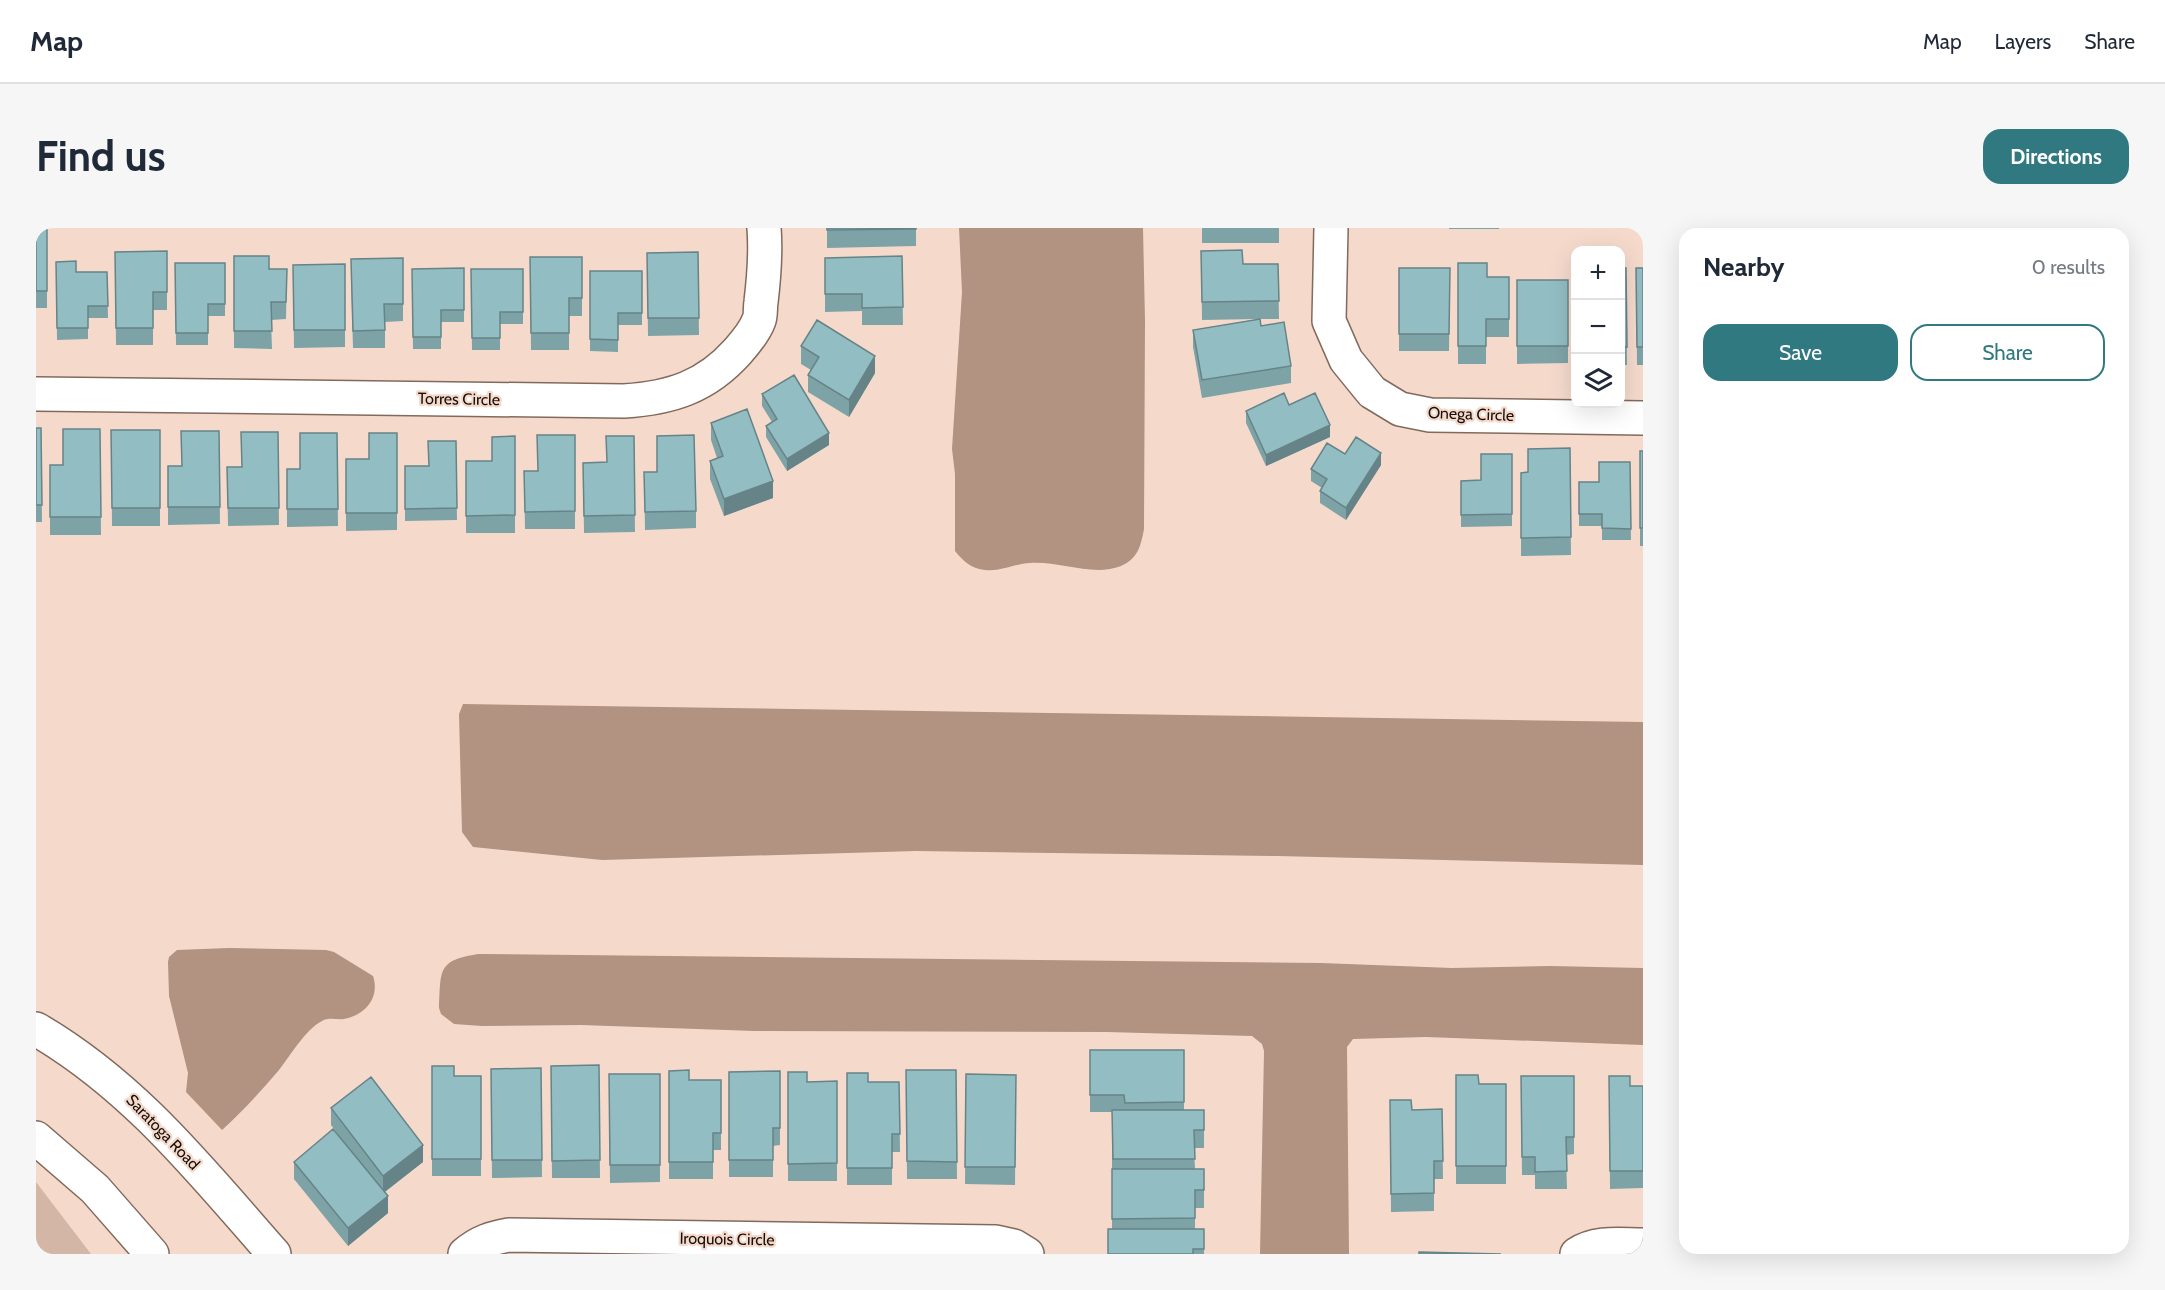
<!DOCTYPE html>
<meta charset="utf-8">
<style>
body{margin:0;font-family:Cabin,sans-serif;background:#f6f6f7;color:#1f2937}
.controls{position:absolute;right:18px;top:18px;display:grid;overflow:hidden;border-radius:12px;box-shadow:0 6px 24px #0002}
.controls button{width:54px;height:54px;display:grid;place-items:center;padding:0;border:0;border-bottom:2px solid #e0e1e3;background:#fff;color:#1f2937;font:30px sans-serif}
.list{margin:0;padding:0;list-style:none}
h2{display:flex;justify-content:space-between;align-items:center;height:78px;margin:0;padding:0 24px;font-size:26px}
h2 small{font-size:20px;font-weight:400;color:#747a83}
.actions{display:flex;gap:12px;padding:18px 24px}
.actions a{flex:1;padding:14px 0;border:2px solid #317981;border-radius:18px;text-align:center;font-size:21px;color:#317981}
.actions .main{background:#317981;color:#fff}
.icon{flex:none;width:33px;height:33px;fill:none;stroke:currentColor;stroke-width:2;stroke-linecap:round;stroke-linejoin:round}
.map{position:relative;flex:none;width:1607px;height:1026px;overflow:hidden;border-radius:18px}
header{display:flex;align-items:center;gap:36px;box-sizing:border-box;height:84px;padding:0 30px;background:#fff;border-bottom:2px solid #e0e1e3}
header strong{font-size:28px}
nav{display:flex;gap:33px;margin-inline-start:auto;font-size:21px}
.intro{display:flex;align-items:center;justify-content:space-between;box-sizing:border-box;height:144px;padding:0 36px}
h1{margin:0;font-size:42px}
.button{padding:15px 27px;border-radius:18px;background:#317981;color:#fff;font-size:21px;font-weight:700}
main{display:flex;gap:36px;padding:0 36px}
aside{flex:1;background:#fff;border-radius:18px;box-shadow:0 6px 24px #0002}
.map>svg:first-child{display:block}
.green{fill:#d4b6a6}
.water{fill:#b29281}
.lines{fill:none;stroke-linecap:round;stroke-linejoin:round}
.minor-casing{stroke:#816a5d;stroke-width:36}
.minor{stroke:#fff;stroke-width:33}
.wall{fill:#7ea3a7}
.shaded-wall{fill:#668488}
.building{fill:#92bdc2;stroke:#668488;stroke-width:1.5}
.labels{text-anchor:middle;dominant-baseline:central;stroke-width:4.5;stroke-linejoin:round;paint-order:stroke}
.street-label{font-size:16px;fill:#180f0a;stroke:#f5dacc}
</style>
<header>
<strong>Map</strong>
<nav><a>Map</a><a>Layers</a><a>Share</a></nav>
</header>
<div class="intro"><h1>Find us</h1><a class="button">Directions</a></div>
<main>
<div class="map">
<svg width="1607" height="1026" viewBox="0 0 1607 1026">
<rect width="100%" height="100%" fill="#f5dacc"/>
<!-- green -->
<path class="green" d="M0,954L55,1026H0Z"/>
<!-- water -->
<path class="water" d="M923,0H1107L1109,93L1108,301C1105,317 1102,331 1085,338C1057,349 1024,333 994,335C978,336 964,344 949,342C936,341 927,333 919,323V246L916,221L926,64Z
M427,476L1607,494V637L1241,628L880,623L566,632L437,619L426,604L423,486Z
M193,720L290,722L298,724L337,748C344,769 330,787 308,791C301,792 293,789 286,793C270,801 254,828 243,842C225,863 206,884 186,902L150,864L152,845L133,768L132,734L133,729L141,722Z
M443,726L1285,735L1416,740L1514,738L1607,740V817L1390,809L1317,811L1311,819L1313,1026H1224L1228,823L1226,816L1216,808L1071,804L719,803L545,797L446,798L418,796L405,786L403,780C405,742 401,732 443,726Z"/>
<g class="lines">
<!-- minor casing -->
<g class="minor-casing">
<path id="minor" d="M1295,0L1293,93L1310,132L1336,164L1364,181L1394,187L1607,190
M0,166L588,173C635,170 670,159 702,123C710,114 719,103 723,92C725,87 724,79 725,74C728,49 730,25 728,0
M0,801C98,858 164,942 238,1026
M0,910L59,961L116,1026
M429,1026C443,1014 456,1010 473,1007L960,1014L978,1018L991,1026
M1541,1026C1561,1013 1585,1017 1607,1017"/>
</g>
<!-- minor -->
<use href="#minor" class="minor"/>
</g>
<!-- wall -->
<path class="wall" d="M791,0H880V18L791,20Z
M1166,0H1243V15H1166Z
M1413,0H1463V1H1413Z
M0,1H11V80H0Z
M131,23V82H117V117H80L79,24Z
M1165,23L1207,36H1242L1243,91H1224L1225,98L1255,138V155L1166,170L1157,119V102L1222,91L1166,92Z
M662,24L663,107L612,108L611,25Z
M198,28L233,41H251L250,91L235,92L236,121L198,120Z
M866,28L867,97H826V83L789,84V30Z
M494,29H546V88H533V122H495Z
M367,30V93L349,94V120H317L315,49Z
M20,34L40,44H71L72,90H52V111L21,112Z
M139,35H189V88H172V117H140Z
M1422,35L1451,49H1473V109H1450V136H1422Z
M309,36V119L258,120L257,37Z
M428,40V94H405V121H377L376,41Z
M1363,40H1414L1413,123H1363Z
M1584,40H1590L1591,137H1584Z
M1600,40H1607V137H1601Z
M435,41H487V96H464V122H436Z
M554,43H606V97H582V124L554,123Z
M1481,52H1532V135L1481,136Z
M765,118L839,145L813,189L772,164V147L775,142L765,136Z
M726,166L793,217L751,243L730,209V198L736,194L726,178Z
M1253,177L1294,209L1230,238L1210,195V183Z
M675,195L737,270L688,288L674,251V233L681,230L675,212Z
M0,200H5L6,294H0Z
M64,201L65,307H14V237H27Z
M75,202H124V298H76Z
M183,203L184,296L132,297V238H146Z
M242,204L243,297L192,298L191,239H206Z
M301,205L302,298L251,299V241H264Z
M361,205V302L310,303V231H333Z
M539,207V301H489L488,243H502Z
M479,208V305H430V233H456Z
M598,208L599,304L548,305L547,235L571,234Z
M420,213L421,292L369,293V238H393Z
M1534,220L1535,327L1485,328V245L1492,244Z
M1604,223H1607V318H1604Z
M1309,226L1345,237L1310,292L1284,275V263L1286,260L1275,253V241Z
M1476,226V298L1425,299V253L1445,252Z
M1594,234L1595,312H1566V298H1543V254H1563Z
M608,244H621L660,283V300L609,302Z
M1054,822H1148V882H1168V920H1158L1159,941H1168V980H1159V1001H1168V1026H1072L1076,1001V884H1054Z
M563,837L564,950H516L515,838Z
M396,838L418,848H445V948H396Z
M505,840L506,949L456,950L455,841Z
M870,842H920L921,951H871Z
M633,843L653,852H685V922H677V951H633Z
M744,843V917L737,918V949H693V844Z
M752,844L771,854L801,853V953H752Z
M811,845L832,854H863L864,924H856V957H811Z
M573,846H624V954L574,955Z
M930,846L980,847L979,957L929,956Z
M1420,847L1443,856H1470V956H1420Z
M1485,848H1538V926L1530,927L1531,961H1499V947H1486Z
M1573,848L1594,858H1607V960L1574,961Z
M1354,872L1376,882L1406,881L1407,951H1398V983L1355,984Z
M295,880L387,934L349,964L352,985L312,1018L258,951V934L315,924L295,897Z"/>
<!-- shaded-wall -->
<path class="shaded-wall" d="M839,128V145L813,189V172Z
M1294,197V209L1230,238V227Z
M793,205V217L751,243V231Z
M1345,225V237L1310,292V280Z
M737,253V270L688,288V271Z
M387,917V934L347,965V948Z
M352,968V985L312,1018V1000Z"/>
<!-- building -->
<path class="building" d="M791,0H880V1L791,2Z
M0,1H11V63H0Z
M1206,22L1207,36H1242L1243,73L1166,74L1165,23Z
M131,23V64H117V100H80L79,24Z
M662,24L663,90H612L611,25Z
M198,28H233V41H251L250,74H235L236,103H198Z
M866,28L867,79L826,80V66H789V30Z
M494,29H546V70H533V105H495Z
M367,30V76H348L349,102L317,103L315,31Z
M40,33V44H71L72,78H52V100H21L20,34Z
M139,35H189V76H172V105H140Z
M1422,35H1451V49H1473V91H1450V118H1422Z
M309,36V102H258L257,37Z
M428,40V82H405V109H377L376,41Z
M1363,40H1414L1413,106H1363Z
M1584,40H1590L1591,119H1584Z
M1600,40H1607V119H1601Z
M435,41H487V84H464V110H436Z
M554,43H606V85H582V112L554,111Z
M1481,52H1532V118H1481Z
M1224,91L1225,98L1248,94L1255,138L1166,152L1157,102Z
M781,92L839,128L813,172L772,147L783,129L765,118Z
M758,147L793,205L751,231L730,198L741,191L726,166Z
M1248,165L1253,177L1279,165L1294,197L1230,227L1210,183Z
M711,181L737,253L688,271L674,233L687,228L675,195Z
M0,200H5L6,277H0Z
M27,201H64L65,289H14V237H27Z
M75,202H124V280H76Z
M145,203H183L184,279H132V238H146Z
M205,204H242L243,280H192L191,239H206Z
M264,205H301L302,281H251V241H264Z
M333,205H361V285H310V231H333Z
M501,207H539V283L489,284L488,243H502Z
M658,207L660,283L609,284L608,244H621V208Z
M479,208V287L430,288V233H456V209Z
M570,208H598L599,287L548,288L547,235L571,234Z
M1320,209L1345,225L1310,280L1284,263L1291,251L1275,241L1291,215L1309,226Z
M392,213H420L421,280L369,281V238H393Z
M1534,220L1535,309L1485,310V245L1492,244V221Z
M1604,223H1607V300H1604Z
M1445,226H1476V286L1425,287V253L1445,252Z
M1563,234H1594L1595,301L1566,300V286H1543V254H1563Z
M1054,822H1148V874L1089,875L1088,867H1054Z
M563,837L564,932L516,933L515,838Z
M396,838H418V848H445V931H396Z
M505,840L506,932H456L455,841Z
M653,842V852H685V905H677V934H633V843Z
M870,842H920L921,934L871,933Z
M744,843V900H737V932H693V844Z
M752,844H771V854L801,853V935L752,936Z
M811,845H832V854H863L864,906H856V940H811Z
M573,846H624V937H574Z
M930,846L980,847L979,939H929Z
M1420,847H1442L1443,856H1470V938H1420Z
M1485,848H1538V909H1530L1531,943L1499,944V929H1486Z
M1573,848H1594V858H1607V943H1574Z
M335,849L387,917L347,948L295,880Z
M1354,872H1375L1376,882L1406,881L1407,933H1398V965L1355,966Z
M1076,882H1168V902H1158L1159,931H1077Z
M297,901L352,968L312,1000L258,934Z
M1076,941H1168V962H1159V990L1076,991Z
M1072,1001H1168V1021H1157V1026H1072Z
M1383,1024L1465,1026H1383Z"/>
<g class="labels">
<!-- street labels -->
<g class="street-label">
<text transform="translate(423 171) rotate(1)">Torres Circle</text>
<text transform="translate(1435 186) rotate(2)">Onega Circle</text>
<text transform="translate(127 904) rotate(46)">Saratoga Road</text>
<text transform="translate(691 1011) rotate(1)">Iroquois Circle</text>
</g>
</g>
</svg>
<div class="controls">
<button>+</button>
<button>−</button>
<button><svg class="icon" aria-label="layers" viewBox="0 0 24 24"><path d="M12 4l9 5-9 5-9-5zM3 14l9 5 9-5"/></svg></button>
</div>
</div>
<aside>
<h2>Nearby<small>0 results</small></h2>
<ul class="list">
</ul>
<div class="actions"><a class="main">Save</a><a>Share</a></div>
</aside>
</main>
